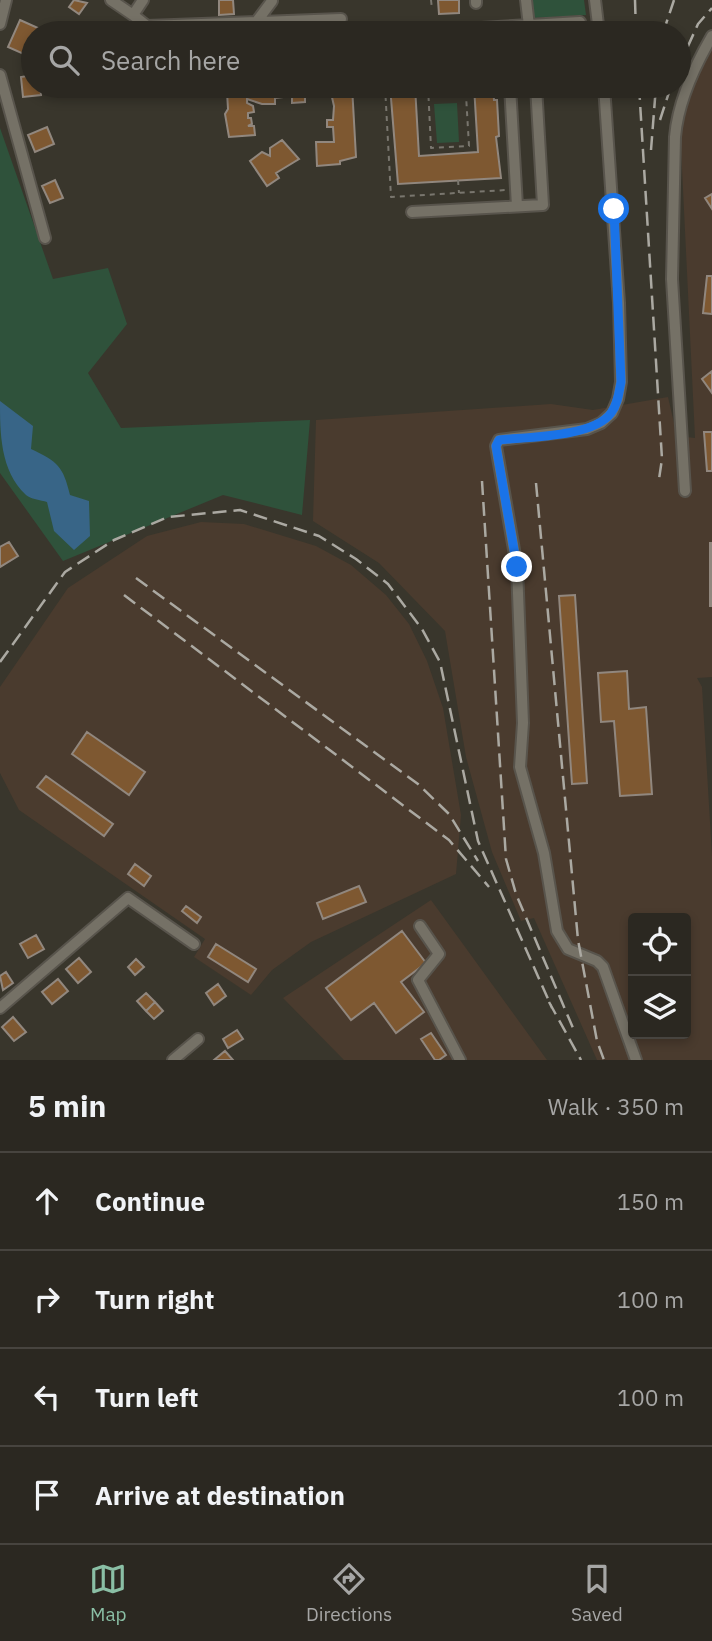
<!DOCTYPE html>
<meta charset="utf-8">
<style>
body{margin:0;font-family:"IBM Plex Sans",sans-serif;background:#33302a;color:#f1f3f6}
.controls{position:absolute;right:21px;bottom:21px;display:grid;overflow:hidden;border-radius:7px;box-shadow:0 4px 10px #0003}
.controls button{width:63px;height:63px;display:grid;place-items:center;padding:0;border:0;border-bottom:2px solid #47443f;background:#2b2821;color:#f1f3f6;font:35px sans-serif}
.stop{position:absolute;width:21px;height:21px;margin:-16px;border:5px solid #1a73e8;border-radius:50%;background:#fff}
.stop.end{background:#1a73e8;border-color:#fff;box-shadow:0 2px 7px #0008}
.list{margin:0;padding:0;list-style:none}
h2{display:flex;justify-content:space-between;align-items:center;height:91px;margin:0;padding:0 28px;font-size:30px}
h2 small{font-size:23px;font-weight:400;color:#a6a6a5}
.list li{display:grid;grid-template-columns:46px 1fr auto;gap:21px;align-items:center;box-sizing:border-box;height:98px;padding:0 28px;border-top:2px solid #47443f}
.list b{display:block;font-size:26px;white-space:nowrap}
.list em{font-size:23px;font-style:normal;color:#a6a6a5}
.icon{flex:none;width:38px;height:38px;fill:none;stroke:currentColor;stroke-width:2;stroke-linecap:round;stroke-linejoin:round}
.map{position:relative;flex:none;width:712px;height:1060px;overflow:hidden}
.search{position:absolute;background:#2b2821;box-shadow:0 4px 10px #0003;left:21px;right:21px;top:21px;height:77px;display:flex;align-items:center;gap:18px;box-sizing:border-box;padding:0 24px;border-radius:38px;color:#a6a6a5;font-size:26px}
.sheet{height:483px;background:#2b2821}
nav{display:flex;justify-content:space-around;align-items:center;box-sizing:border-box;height:98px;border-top:2px solid #47443f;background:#2b2821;font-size:19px;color:#a6a6a5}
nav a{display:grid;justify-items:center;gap:4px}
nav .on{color:#8abfa5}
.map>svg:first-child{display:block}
.industrial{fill:#4a3b2e;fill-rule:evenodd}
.green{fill:#2f523b}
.water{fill:#386587}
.building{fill:#7e5831;stroke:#91877e;stroke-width:2}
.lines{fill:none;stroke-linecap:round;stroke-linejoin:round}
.minor-casing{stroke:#58544c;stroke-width:14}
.path{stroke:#79766e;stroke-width:2;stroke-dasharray:5 5;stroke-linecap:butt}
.minor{stroke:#757166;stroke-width:10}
.rail{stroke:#aba9a2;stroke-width:2.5;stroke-dasharray:14 7;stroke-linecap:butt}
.route{stroke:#1a73e8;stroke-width:9}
</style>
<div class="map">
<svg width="712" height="1060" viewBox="0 0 712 1060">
<rect width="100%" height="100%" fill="#39362c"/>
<!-- industrial -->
<path class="industrial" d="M712,45V677L697,678L702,687L712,856V1060H597L534,918L521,921L492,852L466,757L445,631L379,563L313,521L316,420L551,404L593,410L668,397L677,436L695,438L680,127L694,81ZM633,918H686V1034H633Z
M201,522L244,524L316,546L351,565L386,595L409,624L427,661L443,708L461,815L456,874L311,942L272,970L251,995L194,957L205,939L19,810L0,773V687L68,588L147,536Z
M431,900L547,1060H344L283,998Z"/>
<!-- green -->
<path class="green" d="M531,0H584L586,15L533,18Z
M457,103L459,142L437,143L434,104Z
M0,128L53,279L108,268L127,324L88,373L121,428L310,420L302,515L223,495L63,561L0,473Z"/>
<!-- water -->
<path class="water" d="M0,401L33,426L31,449C58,462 63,466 70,495L89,501L90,536L74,550L54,531L47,502C41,500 30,499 26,495C0,471 0,432 0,401Z"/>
<!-- building -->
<path class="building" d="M74,0L87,3L79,14L69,7Z
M219,0H233L234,14L219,15Z
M438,0H459V13L439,14Z
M20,20L38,28L26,55L8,47Z
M33,75V86H40L41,95L23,97L21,77Z
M227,86H321L322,94L305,96V102L292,103V96L275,98V104H262L247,99V103L253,106L254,112L248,113V118H251L252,124L248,126H254L255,135L229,137L225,114L228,109L227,92H225Z
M326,86H352L356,157L340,161V164L317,166L316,142H334L333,127H327V120H333L334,106L331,93L326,94Z
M390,86H415L419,156L478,152L474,86H493L494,100H497L499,136L496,137L501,178L398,184Z
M47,127L54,144L35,152L28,135Z
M282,140L299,159L276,173L279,178L267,186L250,161L262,152L270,156V148Z
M55,180L63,198L50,203L42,186Z
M712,194V209L705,198Z
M707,276H712V314L703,313Z
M712,371V393L702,379Z
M704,432H712V471H707Z
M9,542L18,556L0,567V547Z
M710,543H712V606H710Z
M575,595L587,783L572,784L559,596Z
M627,671L629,709L646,707L652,794L620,796L614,721L601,722L598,673Z
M87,732L145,772L129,795L72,754Z
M46,776L113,824L104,836L37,787Z
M135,864L151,876L144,886L128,874Z
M359,886L366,902L323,919L317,903Z
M186,906L201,917L197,923L182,911Z
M402,931L426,963L401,982L424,1012L396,1033L374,1003L351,1020L326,988Z
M36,935L44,949L28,958L20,944Z
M216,944L256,969L248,982L208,957Z
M79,958L91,972L78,983L66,969Z
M136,959L144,967L135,975L128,967Z
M6,972L13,983L3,990L0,976Z
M58,979L68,991L52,1004L42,992Z
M218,984L226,996L214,1005L206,993Z
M146,993L155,1002L146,1011L137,1001Z
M155,1002L163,1011L154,1019L146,1011Z
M13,1017L26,1032L14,1041L2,1027Z
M237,1030L243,1039L228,1048L223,1039Z
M431,1033L446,1055L439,1060H435L421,1039Z
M225,1051L233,1060H214Z"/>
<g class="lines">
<!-- minor casing -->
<g class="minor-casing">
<path id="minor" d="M111,0L133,15L143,0
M476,0V3
M526,0L529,26
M595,0L599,33
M133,15L147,26L341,19
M257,21L272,1
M0,24L6,0
M398,33L580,22L581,33
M0,75L45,238
M510,86L517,206
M604,86L619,303L621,382L618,399L612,413L601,423L587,429L499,440L496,446L517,567L523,723L520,767L544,853L557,931L568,949L597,961L603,967L636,1060
M510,88L536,87
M412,212L543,205L536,86
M685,491L672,279L675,137C678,101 694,67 712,36
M420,926L439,954L418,980L460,1060
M0,1008L128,898L194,944
M173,1060L198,1039"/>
</g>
<!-- path -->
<path class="path" d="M431,0L432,9
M385,86L391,197L506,190
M428,86L431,148L469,146L466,95L428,97
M458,180L459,193"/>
<!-- minor -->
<use href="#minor" class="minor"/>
<!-- rail -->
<path class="rail" d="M635,0L636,33
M663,33L674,0
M679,66L698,24L712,8
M639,86L662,459L659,479
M660,120L671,86
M651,150L656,86
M482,481L506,859L516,894L573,1028
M536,483L578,940L597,1041L604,1060
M136,578L418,784L449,814L478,861
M124,595L449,840L489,887
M0,662L65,572L114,540L168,517L240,510L319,536L356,559L388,584L422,629L440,662L478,841L552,1008
M549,1002L581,1060"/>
</g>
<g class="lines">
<!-- route -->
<path class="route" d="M517,567L496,446L499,440C528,437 594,437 611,413C618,404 619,392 621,382L614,209"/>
</g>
</svg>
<div class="controls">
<button><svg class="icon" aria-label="locate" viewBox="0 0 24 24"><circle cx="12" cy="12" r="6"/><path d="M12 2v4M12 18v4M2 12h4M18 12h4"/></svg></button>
<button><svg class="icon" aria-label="layers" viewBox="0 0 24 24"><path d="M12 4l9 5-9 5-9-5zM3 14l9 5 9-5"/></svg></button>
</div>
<div class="stop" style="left:614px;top:209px"></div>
<div class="stop end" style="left:517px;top:567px"></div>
<div class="search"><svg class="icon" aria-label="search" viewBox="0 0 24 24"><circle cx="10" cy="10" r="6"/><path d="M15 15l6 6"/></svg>Search here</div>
</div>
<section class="sheet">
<h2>5 min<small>Walk · 350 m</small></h2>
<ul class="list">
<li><svg class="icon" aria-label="ahead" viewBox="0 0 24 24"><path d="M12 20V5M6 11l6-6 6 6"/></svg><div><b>Continue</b></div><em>150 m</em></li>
<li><svg class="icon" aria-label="right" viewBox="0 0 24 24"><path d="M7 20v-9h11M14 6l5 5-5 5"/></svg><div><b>Turn right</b></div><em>100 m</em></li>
<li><svg class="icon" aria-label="left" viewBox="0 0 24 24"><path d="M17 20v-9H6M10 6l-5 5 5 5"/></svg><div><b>Turn left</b></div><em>100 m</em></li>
<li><svg class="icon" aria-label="arrive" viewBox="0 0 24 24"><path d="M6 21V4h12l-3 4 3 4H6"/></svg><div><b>Arrive at destination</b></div></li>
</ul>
</section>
<nav>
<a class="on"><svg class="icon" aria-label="map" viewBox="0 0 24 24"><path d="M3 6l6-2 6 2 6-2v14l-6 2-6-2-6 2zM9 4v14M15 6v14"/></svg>Map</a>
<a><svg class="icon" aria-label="directions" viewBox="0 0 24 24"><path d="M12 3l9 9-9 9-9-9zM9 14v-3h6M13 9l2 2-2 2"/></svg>Directions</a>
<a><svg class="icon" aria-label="saved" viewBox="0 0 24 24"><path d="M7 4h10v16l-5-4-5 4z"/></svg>Saved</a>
</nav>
